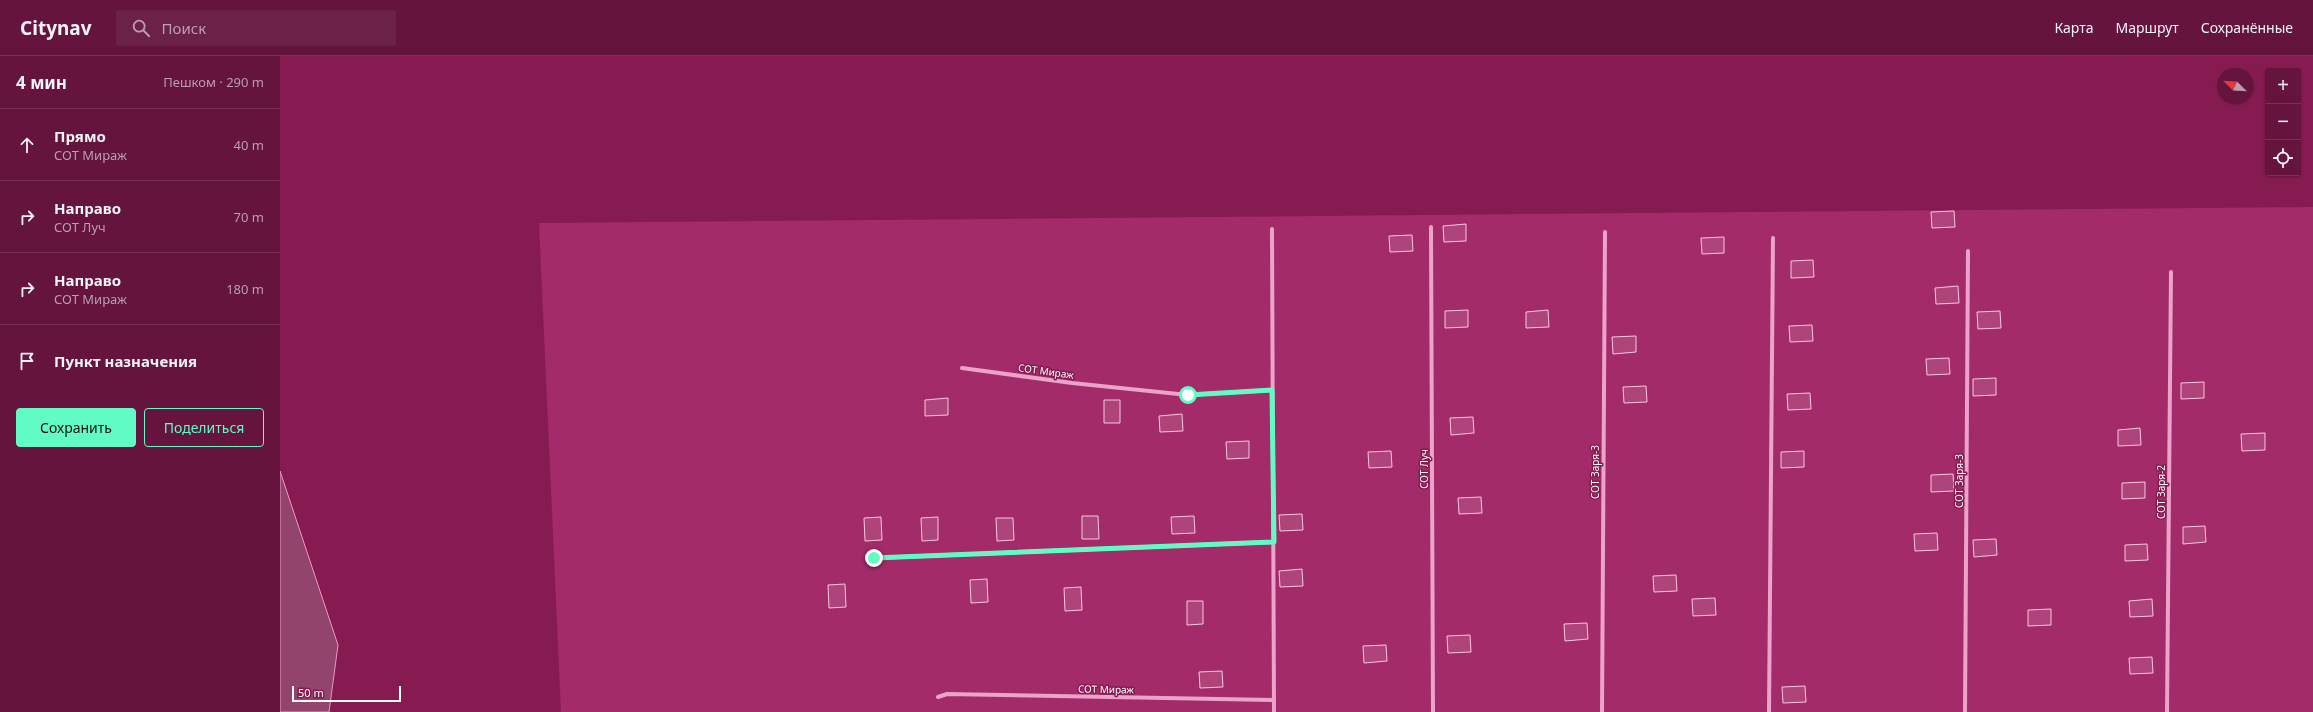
<!DOCTYPE html>
<html lang="ru">
<meta charset="utf-8">
<style>
body{margin:0;font-family:"Noto Sans",sans-serif;background:#6c2148;color:#f1f3f6}
.controls{position:absolute;right:12px;top:12px;display:grid;overflow:hidden;border-radius:4px;box-shadow:0 1px 3px #0004}
.controls button{width:36px;height:36px;display:grid;place-items:center;padding:0;border:0;border-bottom:1px solid #783357;background:#64143d;color:#f1f3f6;font:20px sans-serif}
.compass{position:absolute;left:1937px;top:12px;width:36px;height:36px;border-radius:50%;background:#64143d;box-shadow:0 1px 3px #0004;rotate:294deg}
.scale{position:absolute;left:12px;bottom:10px;width:109px;box-sizing:border-box;padding-left:4px;border:2px solid #fff;border-top:0;font-size:11px;line-height:14px;white-space:nowrap;color:#fff;-webkit-text-stroke:3px #861b51;paint-order:stroke}
.stop{position:absolute;width:12px;height:12px;margin:-9px;border:3px solid #60fcc4;border-radius:50%;background:#fff}
.stop.end{background:#60fcc4;border-color:#fff;box-shadow:0 1px 4px #0008}
.list{margin:0;padding:0;list-style:none}
h2{display:flex;justify-content:space-between;align-items:center;height:52px;margin:0;padding:0 16px;font-size:17px}
h2 small{font-size:13px;font-weight:400;color:#bb9eb0}
.list li{display:grid;grid-template-columns:26px 1fr auto;gap:12px;align-items:center;box-sizing:border-box;height:72px;padding:0 16px;border-top:1px solid #783357}
.list b{display:block;font-size:15px;white-space:nowrap}
.list p{margin:0;font-size:13px;white-space:nowrap;color:#bb9eb0}
.list em{font-size:13px;font-style:normal;color:#bb9eb0}
.actions{display:flex;gap:8px;padding:12px 16px}
.actions a{flex:1;padding:9px 0;border:1px solid #60fcc4;border-radius:4px;text-align:center;font-size:14px;color:#60fcc4}
.actions .main{background:#60fcc4;color:#111}
.icon{flex:none;width:22px;height:22px;fill:none;stroke:currentColor;stroke-width:2;stroke-linecap:round;stroke-linejoin:round}
.map{position:relative;flex:none;width:2033px;height:656px;overflow:hidden}
header{display:flex;align-items:center;gap:24px;box-sizing:border-box;height:56px;padding:0 20px;background:#64143d;border-bottom:1px solid #783357}
header strong{font-size:19px}
nav{display:flex;gap:22px;margin-inline-start:auto;font-size:14px}
.search{width:280px;height:36px;background:#6c2148;display:flex;align-items:center;gap:10px;box-sizing:border-box;padding:0 14px;border-radius:4px;color:#bb9eb0;font-size:15px}
main{display:flex}
aside{flex:1;background:#64143d}
.map>svg:first-child{display:block}
.green{fill:#a32b69}
.water{fill:#92446c;stroke:#ed96c5}
.building{fill:#af447b;stroke:#f8c8e1}
.lines{fill:none;stroke-linecap:round;stroke-linejoin:round}
.minor{stroke:#eba3c9;stroke-width:4}
.route{stroke:#60fcc4;stroke-width:5}
.labels{text-anchor:middle;dominant-baseline:central;stroke-width:3;stroke-linejoin:round;paint-order:stroke}
.street-label{font-size:10px;fill:#fff;stroke:#861b51}
</style>
<header>
<strong>Citynav</strong>
<div class="search"><svg class="icon" aria-label="search" viewBox="0 0 24 24"><circle cx="10" cy="10" r="6"/><path d="M15 15l6 6"/></svg>Поиск</div>
<nav><a>Карта</a><a>Маршрут</a><a>Сохранённые</a></nav>
</header>
<main>
<aside>
<h2>4 мин<small>Пешком · 290 m</small></h2>
<ul class="list">
<li><svg class="icon" aria-label="ahead" viewBox="0 0 24 24"><path d="M12 20V5M6 11l6-6 6 6"/></svg><div><b>Прямо</b><p>СОТ Мираж</p></div><em>40 m</em></li>
<li><svg class="icon" aria-label="right" viewBox="0 0 24 24"><path d="M7 20v-9h11M14 6l5 5-5 5"/></svg><div><b>Направо</b><p>СОТ Луч</p></div><em>70 m</em></li>
<li><svg class="icon" aria-label="right" viewBox="0 0 24 24"><path d="M7 20v-9h11M14 6l5 5-5 5"/></svg><div><b>Направо</b><p>СОТ Мираж</p></div><em>180 m</em></li>
<li><svg class="icon" aria-label="arrive" viewBox="0 0 24 24"><path d="M6 21V4h12l-3 4 3 4H6"/></svg><div><b>Пункт назначения</b></div></li>
</ul>
<div class="actions"><a class="main">Сохранить</a><a>Поделиться</a></div>
</aside>
<div class="map">
<svg width="2033" height="656" viewBox="0 0 2033 656">
<rect width="100%" height="100%" fill="#861b51"/>
<!-- green -->
<path class="green" d="M2033,151V656H281L259,167Z"/>
<!-- water -->
<path class="water" d="M0,415L58,589L49,656H0Z"/>
<!-- building -->
<path class="building" d="M1674,155L1675,171L1652,172L1651,156Z
M1186,168V185L1164,186L1163,170Z
M1132,179L1133,195L1110,196L1109,180Z
M1444,181V197L1422,198L1421,182Z
M1533,204L1534,221L1511,222V205Z
M1678,230L1679,247L1656,248L1655,232Z
M1188,254V271L1165,272V255Z
M1268,254L1269,271L1246,272V256Z
M1720,255L1721,272L1698,273L1697,256Z
M1532,269L1533,285L1510,286L1509,270Z
M1356,280V296L1333,298L1332,281Z
M1669,302L1670,318L1647,319L1646,303Z
M1716,322V339L1693,340V323Z
M1924,326V342L1901,343V327Z
M1366,330L1367,346L1344,347L1343,331Z
M1530,337L1531,353L1508,354L1507,338Z
M668,342V359L645,360V344Z
M824,344H840V367H824Z
M902,358L903,375L880,376L879,360Z
M1193,361L1194,377L1171,379L1170,362Z
M1860,372L1861,389L1838,390V374Z
M1985,377V394L1962,395L1961,378Z
M969,385V402L947,403L946,386Z
M1111,395L1112,411L1089,412L1088,396Z
M1524,395V411L1501,412V396Z
M1673,418L1674,435L1651,436V419Z
M1865,426V442L1842,443V427Z
M1201,441L1202,457L1179,458L1178,442Z
M1022,458L1023,474L1000,475L999,459Z
M802,460H818L819,483H802Z
M914,460L915,477L892,478L891,461Z
M601,461L602,484L585,485L584,462Z
M658,461V484L642,485L641,462Z
M716,462H733L734,484L717,485Z
M1925,470L1926,486L1903,488V471Z
M1657,477L1658,494L1635,495L1634,478Z
M1716,483L1717,499L1694,501L1693,484Z
M1867,488L1868,504L1845,505V489Z
M1022,513L1023,530L1000,531L999,515Z
M1396,519L1397,535L1374,536L1373,520Z
M707,523L708,546L691,547L690,524Z
M565,528L566,551L549,552L548,529Z
M801,531L802,554L785,555L784,532Z
M1435,542L1436,559L1413,560L1412,543Z
M1872,543L1873,560L1850,561L1849,545Z
M907,545H923V568L907,569Z
M1771,553V569L1748,570V554Z
M1307,567L1308,583L1285,585L1284,568Z
M1190,579L1191,596L1168,597L1167,580Z
M1106,589L1107,605L1084,607L1083,590Z
M1872,601L1873,617L1850,618L1849,602Z
M942,615L943,631L920,632L919,616Z
M1525,630L1526,646L1503,647L1502,631Z"/>
<g class="lines">
<!-- minor -->
<path class="minor" d="M1151,171L1153,656
M992,173L994,656
M682,312L792,327L908,339L992,334
M594,502L994,486
M658,641L667,638L994,644
M1322,656L1325,176
M1489,656L1493,182
M1685,656L1688,195
M1887,656L1891,216"/>
</g>
<g class="lines">
<!-- route -->
<path class="route" d="M594,502L994,486L992,334L908,339"/>
</g>
<g class="labels">
<!-- street labels -->
<g class="street-label">
<text transform="translate(766 315) rotate(8)">СОТ Мираж</text>
<text transform="translate(1144 413) rotate(-90)">СОТ Луч</text>
<text transform="translate(1315 416) rotate(-90)">СОТ Заря-3</text>
<text transform="translate(1679 425) rotate(-90)">СОТ Заря-3</text>
<text transform="translate(1881 436) rotate(-90)">СОТ Заря-2</text>
<text transform="translate(826 633) rotate(1)">СОТ Мираж</text>
</g>
</g>
</svg>
<div class="controls">
<button>+</button>
<button>−</button>
<button><svg class="icon" aria-label="locate" viewBox="0 0 24 24"><circle cx="12" cy="12" r="6"/><path d="M12 2v4M12 18v4M2 12h4M18 12h4"/></svg></button>
</div>
<svg class="compass" viewBox="-18 -18 36 36"><path d="M0-13l5 13h-10z" fill="#e53935"/><path d="M0 13l5-13h-10z" fill="#bb9eb0"/></svg>
<div class="scale">50 m</div>
<div class="stop" style="left:908px;top:339px"></div>
<div class="stop end" style="left:594px;top:502px"></div>
</div>
</main>
